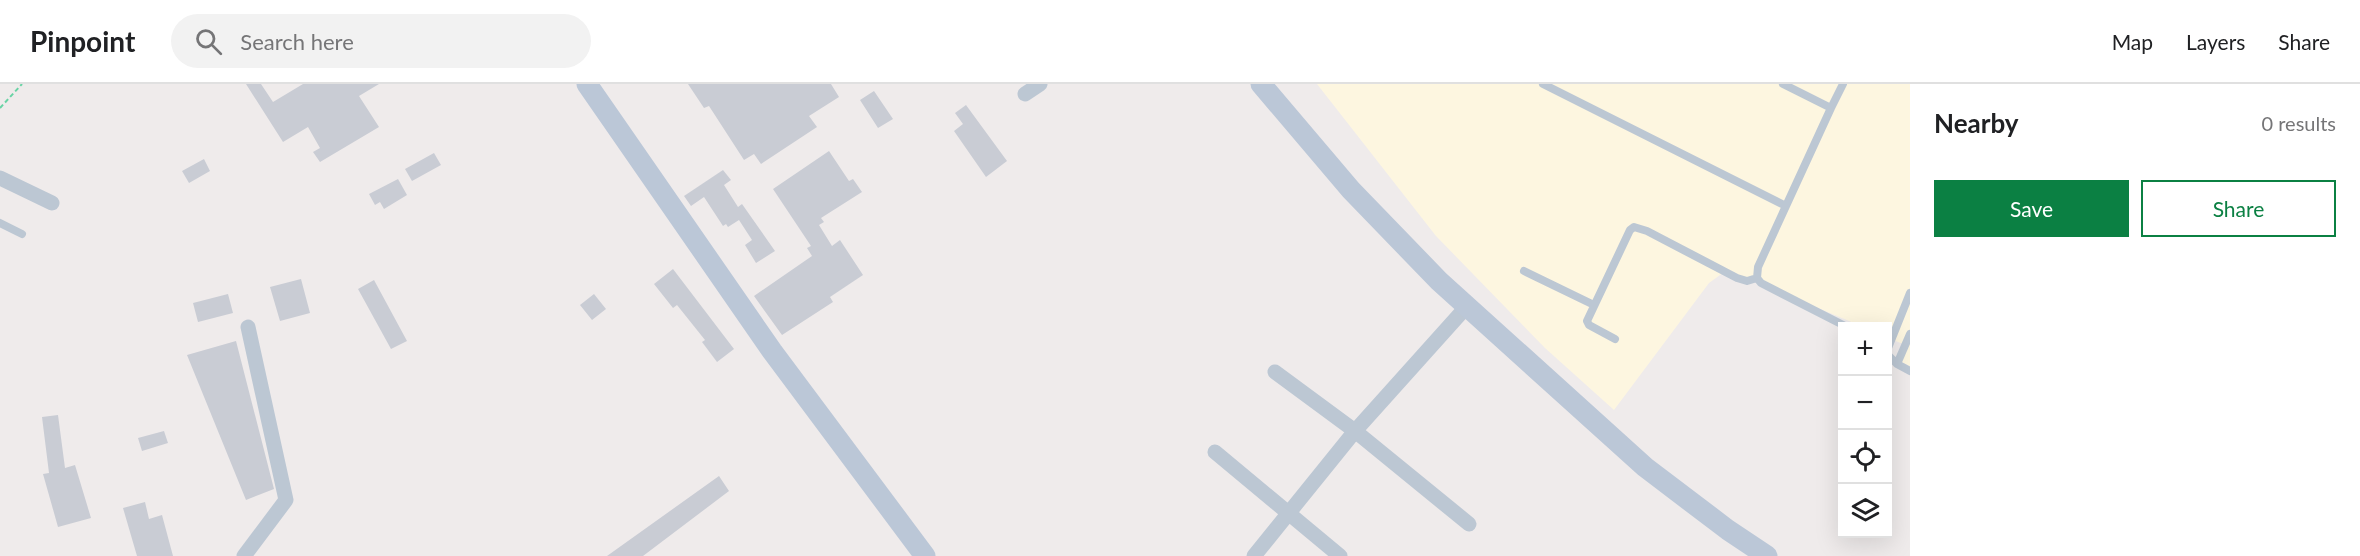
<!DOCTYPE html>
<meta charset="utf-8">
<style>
body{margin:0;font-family:Lato,sans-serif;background:#f2f2f2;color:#202124}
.controls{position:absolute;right:18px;bottom:18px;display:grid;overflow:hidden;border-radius:0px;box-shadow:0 6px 24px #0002}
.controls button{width:54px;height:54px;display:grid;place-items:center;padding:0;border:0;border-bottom:2px solid #e0e0e0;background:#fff;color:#202124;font:30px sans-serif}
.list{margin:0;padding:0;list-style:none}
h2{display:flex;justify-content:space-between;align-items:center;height:78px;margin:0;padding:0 24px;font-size:26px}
h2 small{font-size:20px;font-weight:400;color:#757577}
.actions{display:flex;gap:12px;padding:18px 24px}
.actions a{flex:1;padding:14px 0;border:2px solid #0b8043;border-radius:0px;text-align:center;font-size:21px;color:#0b8043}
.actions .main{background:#0b8043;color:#fff}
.icon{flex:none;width:33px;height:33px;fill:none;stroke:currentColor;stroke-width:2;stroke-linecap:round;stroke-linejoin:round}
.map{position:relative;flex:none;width:1910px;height:472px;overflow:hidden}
header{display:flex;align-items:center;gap:36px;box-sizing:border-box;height:84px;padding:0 30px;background:#fff;border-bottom:2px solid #e0e0e0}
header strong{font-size:28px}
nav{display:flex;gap:33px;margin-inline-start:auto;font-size:21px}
.search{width:420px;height:54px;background:#f2f2f2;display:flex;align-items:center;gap:15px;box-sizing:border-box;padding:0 21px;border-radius:33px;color:#757577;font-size:22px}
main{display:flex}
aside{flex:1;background:#fff}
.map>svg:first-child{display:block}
.commercial{fill:#fdf6e0}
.building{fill:#c9ccd4}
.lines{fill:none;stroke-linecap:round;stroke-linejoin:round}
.path{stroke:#68d3a4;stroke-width:2;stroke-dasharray:4.5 3;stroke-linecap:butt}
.lane{stroke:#bcc7d3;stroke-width:8}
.street{stroke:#bcc7d3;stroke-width:15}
.secondary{stroke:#bbc7d7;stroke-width:21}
</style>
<header>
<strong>Pinpoint</strong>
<div class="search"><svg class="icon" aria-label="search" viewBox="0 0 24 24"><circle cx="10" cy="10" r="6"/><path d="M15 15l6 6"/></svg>Search here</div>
<nav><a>Map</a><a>Layers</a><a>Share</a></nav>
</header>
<main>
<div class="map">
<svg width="1910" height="472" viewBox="0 0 1910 472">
<rect width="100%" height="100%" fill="#efebeb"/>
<!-- commercial -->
<path class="commercial" d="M1317,0H1910V282L1899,277L1903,260L1888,254V243L1861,242L1727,186L1709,199L1614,326L1545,264L1436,152Z"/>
<!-- building -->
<path class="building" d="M246,0H261L273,18L303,0H379L359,12L379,43L320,78L313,68L320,64L308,43L283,58Z
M688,0H831L839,13L809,32L817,43L761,80L754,70L744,76L709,22L704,24Z
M874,7L893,35L878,44L860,16Z
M966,21L1007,77L986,93L954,47L963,40L955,29Z
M829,67L849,97L853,95L862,108L821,134L824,138L819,141L832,162L840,156L863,191L830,213L833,218L782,251L754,212L812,172L807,164L811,162L773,105Z
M434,69L441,81L412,97L405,85Z
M204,75L210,87L189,99L182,87Z
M723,86L731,96L724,101L738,123L742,120L775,167L756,179L745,161L752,156L739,136L728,143L726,140L723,142L704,113L691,122L684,112Z
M398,95L407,111L384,125L380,118L375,121L369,110Z
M673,185L734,265L717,278L702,258L705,256L677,221L673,224L654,200Z
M301,195L310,229L280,237L270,203Z
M374,196L407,257L391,265L358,205Z
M228,210L233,229L198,238L193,219Z
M594,210L606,225L592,236L580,221Z
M236,257L274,405L246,416L187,271Z
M58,331L65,384L75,381L91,434L58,443L43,390L49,389L42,333Z
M164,347L168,359L142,367L138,354Z
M719,392L729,407L643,472H607Z
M145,418L149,435L162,431L173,472H137L123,424Z"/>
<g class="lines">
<!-- path -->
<path class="path" d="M0,24L22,0"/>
<!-- lane -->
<path class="lane" d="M1543,0L1786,122
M1783,0L1831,24L1843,0
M1831,24L1758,183L1757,194L1761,199L1847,243
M0,139L22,150
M1524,187L1594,221
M1615,255L1589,241L1587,237L1630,146L1634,143L1647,147L1737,194L1747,197L1757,194
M1888,264L1910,209
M1888,271L1897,280L1910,287
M1897,280L1910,250"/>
<!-- street -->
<path class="street" d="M1025,10L1040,0
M0,94L52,119
M1275,288L1355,347L1469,440
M1215,368L1340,472
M244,472L286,416L248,243
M1254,472L1355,347L1460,230L1467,220"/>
<!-- secondary -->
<path class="secondary" d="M587,0L772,267L925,472
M1261,0L1351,106L1439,197L1645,383L1728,446L1767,472"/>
</g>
</svg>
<div class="controls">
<button>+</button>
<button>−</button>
<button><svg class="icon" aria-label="locate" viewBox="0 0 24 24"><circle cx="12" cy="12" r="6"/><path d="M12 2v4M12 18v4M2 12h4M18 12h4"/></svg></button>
<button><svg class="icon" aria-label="layers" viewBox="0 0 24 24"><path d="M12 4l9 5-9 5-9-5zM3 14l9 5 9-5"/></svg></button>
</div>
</div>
<aside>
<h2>Nearby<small>0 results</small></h2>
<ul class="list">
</ul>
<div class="actions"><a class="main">Save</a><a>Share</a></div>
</aside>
</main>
